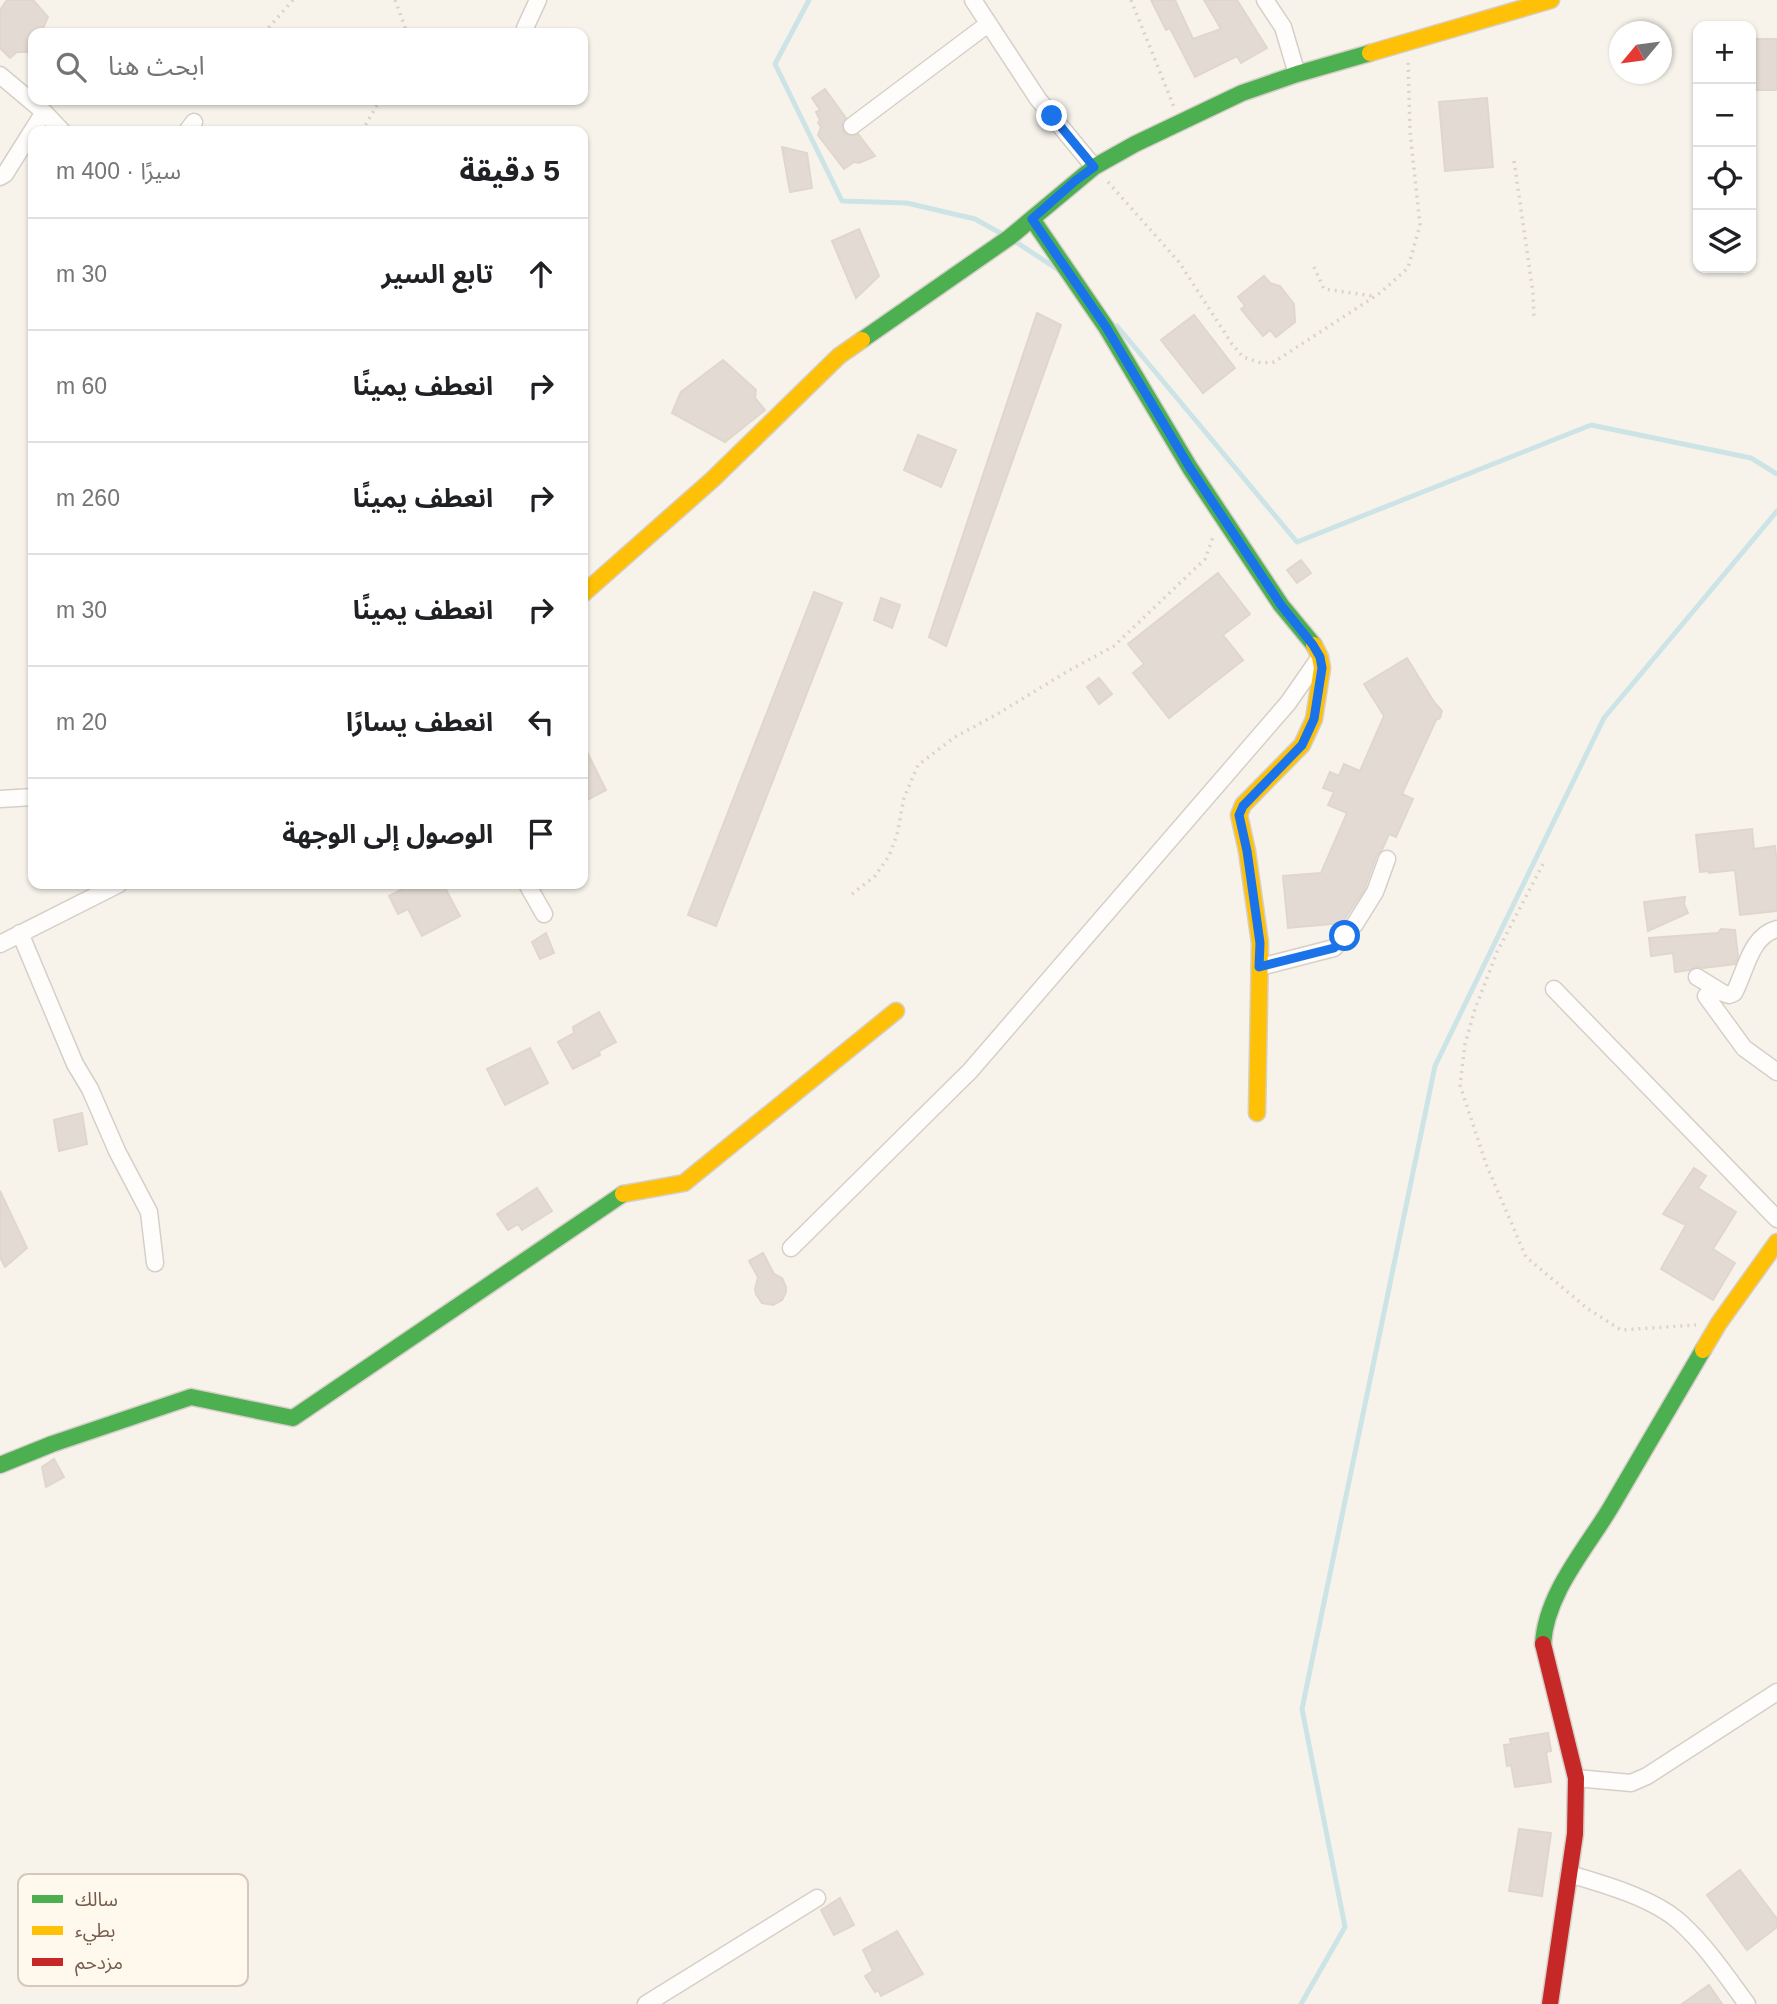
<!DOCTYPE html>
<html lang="ar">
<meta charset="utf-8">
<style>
body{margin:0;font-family:Arial,"Noto Sans Arabic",sans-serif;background:#f2f2f2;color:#202124;direction:rtl}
.controls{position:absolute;right:21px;top:21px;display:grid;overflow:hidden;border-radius:14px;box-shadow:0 2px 5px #0004}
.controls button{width:63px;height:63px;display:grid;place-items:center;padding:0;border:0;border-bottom:2px solid #e0e0e0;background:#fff;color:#202124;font:35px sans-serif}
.compass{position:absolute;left:1609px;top:21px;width:63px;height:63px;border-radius:50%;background:#fff;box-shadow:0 2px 5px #0004;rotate:241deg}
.stop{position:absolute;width:21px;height:21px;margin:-16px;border:5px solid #1a73e8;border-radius:50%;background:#fff}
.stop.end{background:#1a73e8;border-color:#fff;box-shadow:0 2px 7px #0008}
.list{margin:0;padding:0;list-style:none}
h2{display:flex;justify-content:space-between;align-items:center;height:91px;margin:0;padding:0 28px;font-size:30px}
h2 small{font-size:23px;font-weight:400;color:#757577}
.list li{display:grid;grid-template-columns:46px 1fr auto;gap:21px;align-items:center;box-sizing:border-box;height:112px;padding:0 28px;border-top:2px solid #e0e0e0}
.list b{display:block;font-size:26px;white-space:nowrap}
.list em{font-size:23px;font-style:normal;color:#757577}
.icon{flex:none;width:38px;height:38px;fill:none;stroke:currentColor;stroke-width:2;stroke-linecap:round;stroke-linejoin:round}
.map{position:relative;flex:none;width:1777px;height:2004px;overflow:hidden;direction:ltr}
.search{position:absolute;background:#fff;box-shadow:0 2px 5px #0004;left:28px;top:28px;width:560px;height:77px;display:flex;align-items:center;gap:18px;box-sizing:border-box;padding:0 24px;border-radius:14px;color:#757577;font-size:26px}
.panel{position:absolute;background:#fff;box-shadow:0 2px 5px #0004;left:28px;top:126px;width:560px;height:763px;border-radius:14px;direction:rtl}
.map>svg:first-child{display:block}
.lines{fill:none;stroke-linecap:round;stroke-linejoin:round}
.stream{stroke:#cde4e7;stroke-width:5}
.building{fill:#e3dbd3;stroke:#e0d6cd;stroke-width:2}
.street-casing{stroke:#d6cfc8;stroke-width:19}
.fast-casing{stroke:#d6cfc8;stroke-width:19}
.slow-casing{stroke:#d6cfc8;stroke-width:19}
.jam-casing{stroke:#d6cfc8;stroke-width:19}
.path{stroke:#dad2ce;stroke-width:3.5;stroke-dasharray:2 5;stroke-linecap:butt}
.street{stroke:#fefdfc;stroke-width:16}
.fast{stroke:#4caf50;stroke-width:16}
.slow{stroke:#ffc107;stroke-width:16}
.jam{stroke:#c62828;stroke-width:16}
.route{stroke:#1a73e8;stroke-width:9}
.key{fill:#fff8ec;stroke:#d6c9bc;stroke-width:2}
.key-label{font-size:19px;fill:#755b4b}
</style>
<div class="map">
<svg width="1777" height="2004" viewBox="0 0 1777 2004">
<rect width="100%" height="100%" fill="#f7f3eb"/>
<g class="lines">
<!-- stream -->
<path class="stream" d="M809,0L775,64L842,201L907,203L975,219L1004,235
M1013,240L1057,269
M1117,326L1297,542L1591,425L1751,458L1777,474
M1301,2004L1345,1927L1302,1709L1435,1066L1604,718L1777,511"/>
</g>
<!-- building -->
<path class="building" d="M7,0H33L48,17L41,33H33V52H17L10,58L0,48V10Z
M1151,0H1175L1193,39L1221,29L1204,0H1237L1267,48L1241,63L1237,56L1195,77L1170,28L1166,30Z
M1751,39H1777V90H1751Z
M825,89L846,118L842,127L844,133L853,136L858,134L875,156L859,163L854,162L844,169L818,135L821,127L818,123L820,120L816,112L820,110L812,98Z
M1487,98L1493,167L1445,171L1439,102Z
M782,147L807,153L812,188L790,192Z
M859,229L879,276L856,298L832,241Z
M1264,276L1270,283L1280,286L1294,304L1295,322L1276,337L1270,330L1263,336L1241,309L1245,306L1238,297Z
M1037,313L1061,325L946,646L929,637Z
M1194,315L1235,368L1203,393L1161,340Z
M723,360L756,390L755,398L765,410L725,442L672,413L681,392Z
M918,435L956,450L941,487L904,470Z
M1301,560L1311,573L1297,583L1287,570Z
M1218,573L1250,614L1223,635L1243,660L1169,718L1133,673L1144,664L1128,644Z
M814,592L842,603L716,926L688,915Z
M881,598L900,605L892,628L874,620Z
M1407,658L1434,702L1442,711L1440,718L1436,720L1402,794L1413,799L1396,837L1389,834L1382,850L1377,855L1364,890L1342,923L1288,928L1283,876L1321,873L1347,813L1328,805L1334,792L1323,788L1330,772L1339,776L1344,764L1360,771L1384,716L1364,684Z
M1099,678L1112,694L1099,704L1087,687Z
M583,744L606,790L583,802Z
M1752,829L1754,849L1775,846L1777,864V911L1740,915L1735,870L1709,873V871L1700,872L1696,835Z
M412,884H443L460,916L422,936L408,909L398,914L389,896Z
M1685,897L1684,904L1688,913L1648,931L1644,902Z
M1721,929L1735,930L1738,956L1735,964L1703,968L1697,967L1689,970L1675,972L1673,953L1651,956L1649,938L1718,933Z
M546,933L554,953L540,959L532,942Z
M599,1012L616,1042L599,1051L600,1055L573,1069L558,1042L574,1033L573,1027Z
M530,1048L548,1083L505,1105L487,1069Z
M82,1113L87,1144L59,1151L54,1120Z
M1694,1168L1706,1176L1698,1188L1736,1212L1713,1249L1735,1263L1713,1300L1661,1269L1686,1225L1663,1214Z
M537,1188L552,1211L522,1230L518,1224L508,1230L497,1214Z
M0,1191L27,1248L5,1267L0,1257Z
M763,1253L774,1274L782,1278L786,1287V1292L782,1300L773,1305L762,1303L756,1294L755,1289L758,1277L749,1261Z
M54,1459L64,1477L46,1487L42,1467Z
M1548,1733L1551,1751L1546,1752L1551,1782L1515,1787L1511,1765L1507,1766L1504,1745L1511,1744L1510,1739Z
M1519,1829L1551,1833L1542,1896L1509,1891Z
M1740,1870L1777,1919V1927L1747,1950L1707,1895Z
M840,1898L854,1925L834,1935L821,1910Z
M897,1931L923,1974L881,1996L878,1990L875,1992L865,1976L873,1971L863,1950Z
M1709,1985L1722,2004H1682Z"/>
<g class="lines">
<!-- street casing -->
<g class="street-casing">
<path id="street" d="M973,0L1038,99L1094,167
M1265,0L1283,27L1297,74
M525,28L538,0
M0,75L44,112L62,131
M852,126L988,24
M187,131L194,122
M0,177L5,174L44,112
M0,799L33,797
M527,884L544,914
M20,933L75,1064L90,1089L117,1151L149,1212L155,1263
M0,944L119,884
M1260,967L1334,948L1355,924L1375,892L1387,859
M1697,977L1723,993L1729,995L1734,993C1746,971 1750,936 1777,929
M1554,989L1777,1219
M1706,996L1744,1048L1777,1072
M791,1248L970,1071L1288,703L1320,657
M1576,1778L1631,1783L1647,1776L1777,1692
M1569,1874C1604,1884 1656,1899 1682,1924C1707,1947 1727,1977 1747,2004
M646,2004L817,1898"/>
</g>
<!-- fast casing -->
<g class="fast-casing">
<path id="fast" d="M1032,219L1106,327L1190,468L1281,605L1314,645
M862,340L1010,237L1094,167L1135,144L1242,93L1297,74L1370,53
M0,1465L52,1444L191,1397L293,1418L623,1194
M1543,1644C1546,1593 1586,1549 1611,1507C1642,1455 1672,1402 1703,1350"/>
</g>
<!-- slow casing -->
<g class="slow-casing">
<path id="slow" d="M1370,53L1551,0
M583,594L713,479L839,356L862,340
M1257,1113L1260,943L1247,851L1239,815L1243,805L1302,745L1314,719L1322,668L1320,657L1314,645
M623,1194L684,1183L896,1011
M1703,1350L1719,1323L1777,1242"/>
</g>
<!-- jam casing -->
<g class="jam-casing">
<path id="jam" d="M1543,1644L1576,1778L1575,1834L1550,2004"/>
</g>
<!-- path -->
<path class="path" d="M395,0L405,27L404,33
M1131,0L1174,107
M264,33L293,0
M362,131L380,100
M1514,161L1533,293L1534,320
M1108,182L1179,262L1232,344L1243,357L1261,363L1274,362L1380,293L1408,268L1420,225L1410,131L1408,59
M1314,267L1324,289L1373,296
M1543,864L1497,952L1475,1009L1465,1044L1460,1085L1486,1164L1526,1257L1588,1309L1621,1330L1696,1325
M852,894L875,876L889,856L897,835L904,798L918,765L955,737L999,713L1068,671L1114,646L1205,559L1213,537"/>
<!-- street -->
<use href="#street" class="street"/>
<!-- fast -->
<use href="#fast" class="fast"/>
<!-- slow -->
<use href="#slow" class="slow"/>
<!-- jam -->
<use href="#jam" class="jam"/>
</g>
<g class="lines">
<!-- route -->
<path class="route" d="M1052,116L1094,167L1075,181L1032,219L1106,327L1190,468L1281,605L1313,645L1320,657L1322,668L1314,719L1302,745L1243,806L1239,815L1247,851L1260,943L1259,967L1334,948L1345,936"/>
</g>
<!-- legend -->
<rect x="18" y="1874" width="230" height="112" rx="10" class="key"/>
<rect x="32" y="1895" width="31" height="8" fill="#4caf50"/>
<rect x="32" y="1926" width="31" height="9" fill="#ffc107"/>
<rect x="32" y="1958" width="31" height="8" fill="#c62828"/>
<g class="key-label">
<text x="75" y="1906">سالك</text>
<text x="75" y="1937">بطيء</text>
<text x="75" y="1969">مزدحم</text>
</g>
</svg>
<div class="controls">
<button>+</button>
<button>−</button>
<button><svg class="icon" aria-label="locate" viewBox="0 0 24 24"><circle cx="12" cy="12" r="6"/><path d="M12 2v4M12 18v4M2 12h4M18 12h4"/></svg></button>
<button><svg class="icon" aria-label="layers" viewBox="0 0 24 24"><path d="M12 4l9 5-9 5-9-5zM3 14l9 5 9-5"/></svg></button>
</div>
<svg class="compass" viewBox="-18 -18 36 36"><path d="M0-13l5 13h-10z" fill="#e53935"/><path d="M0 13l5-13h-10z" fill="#757577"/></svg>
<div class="stop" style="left:1345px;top:936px"></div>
<div class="stop end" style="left:1052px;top:116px"></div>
<div class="search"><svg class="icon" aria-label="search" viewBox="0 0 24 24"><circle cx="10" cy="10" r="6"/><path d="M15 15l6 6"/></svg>ابحث هنا</div>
<section class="panel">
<h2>5 دقيقة<small>سيرًا · 400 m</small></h2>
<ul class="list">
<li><svg class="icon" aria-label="ahead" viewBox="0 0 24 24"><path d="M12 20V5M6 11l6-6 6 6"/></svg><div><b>تابع السير</b></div><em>30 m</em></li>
<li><svg class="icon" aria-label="right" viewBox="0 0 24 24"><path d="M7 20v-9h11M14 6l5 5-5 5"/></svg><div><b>انعطف يمينًا</b></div><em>60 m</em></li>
<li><svg class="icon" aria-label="right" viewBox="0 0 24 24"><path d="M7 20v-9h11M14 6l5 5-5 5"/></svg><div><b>انعطف يمينًا</b></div><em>260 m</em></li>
<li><svg class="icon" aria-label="right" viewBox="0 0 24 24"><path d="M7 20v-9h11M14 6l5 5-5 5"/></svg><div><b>انعطف يمينًا</b></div><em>30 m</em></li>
<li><svg class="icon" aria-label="left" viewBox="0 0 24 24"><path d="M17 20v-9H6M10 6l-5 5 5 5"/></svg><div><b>انعطف يسارًا</b></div><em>20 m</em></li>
<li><svg class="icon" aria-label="arrive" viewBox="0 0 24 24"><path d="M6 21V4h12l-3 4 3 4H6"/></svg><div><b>الوصول إلى الوجهة</b></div></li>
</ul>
</section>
</div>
